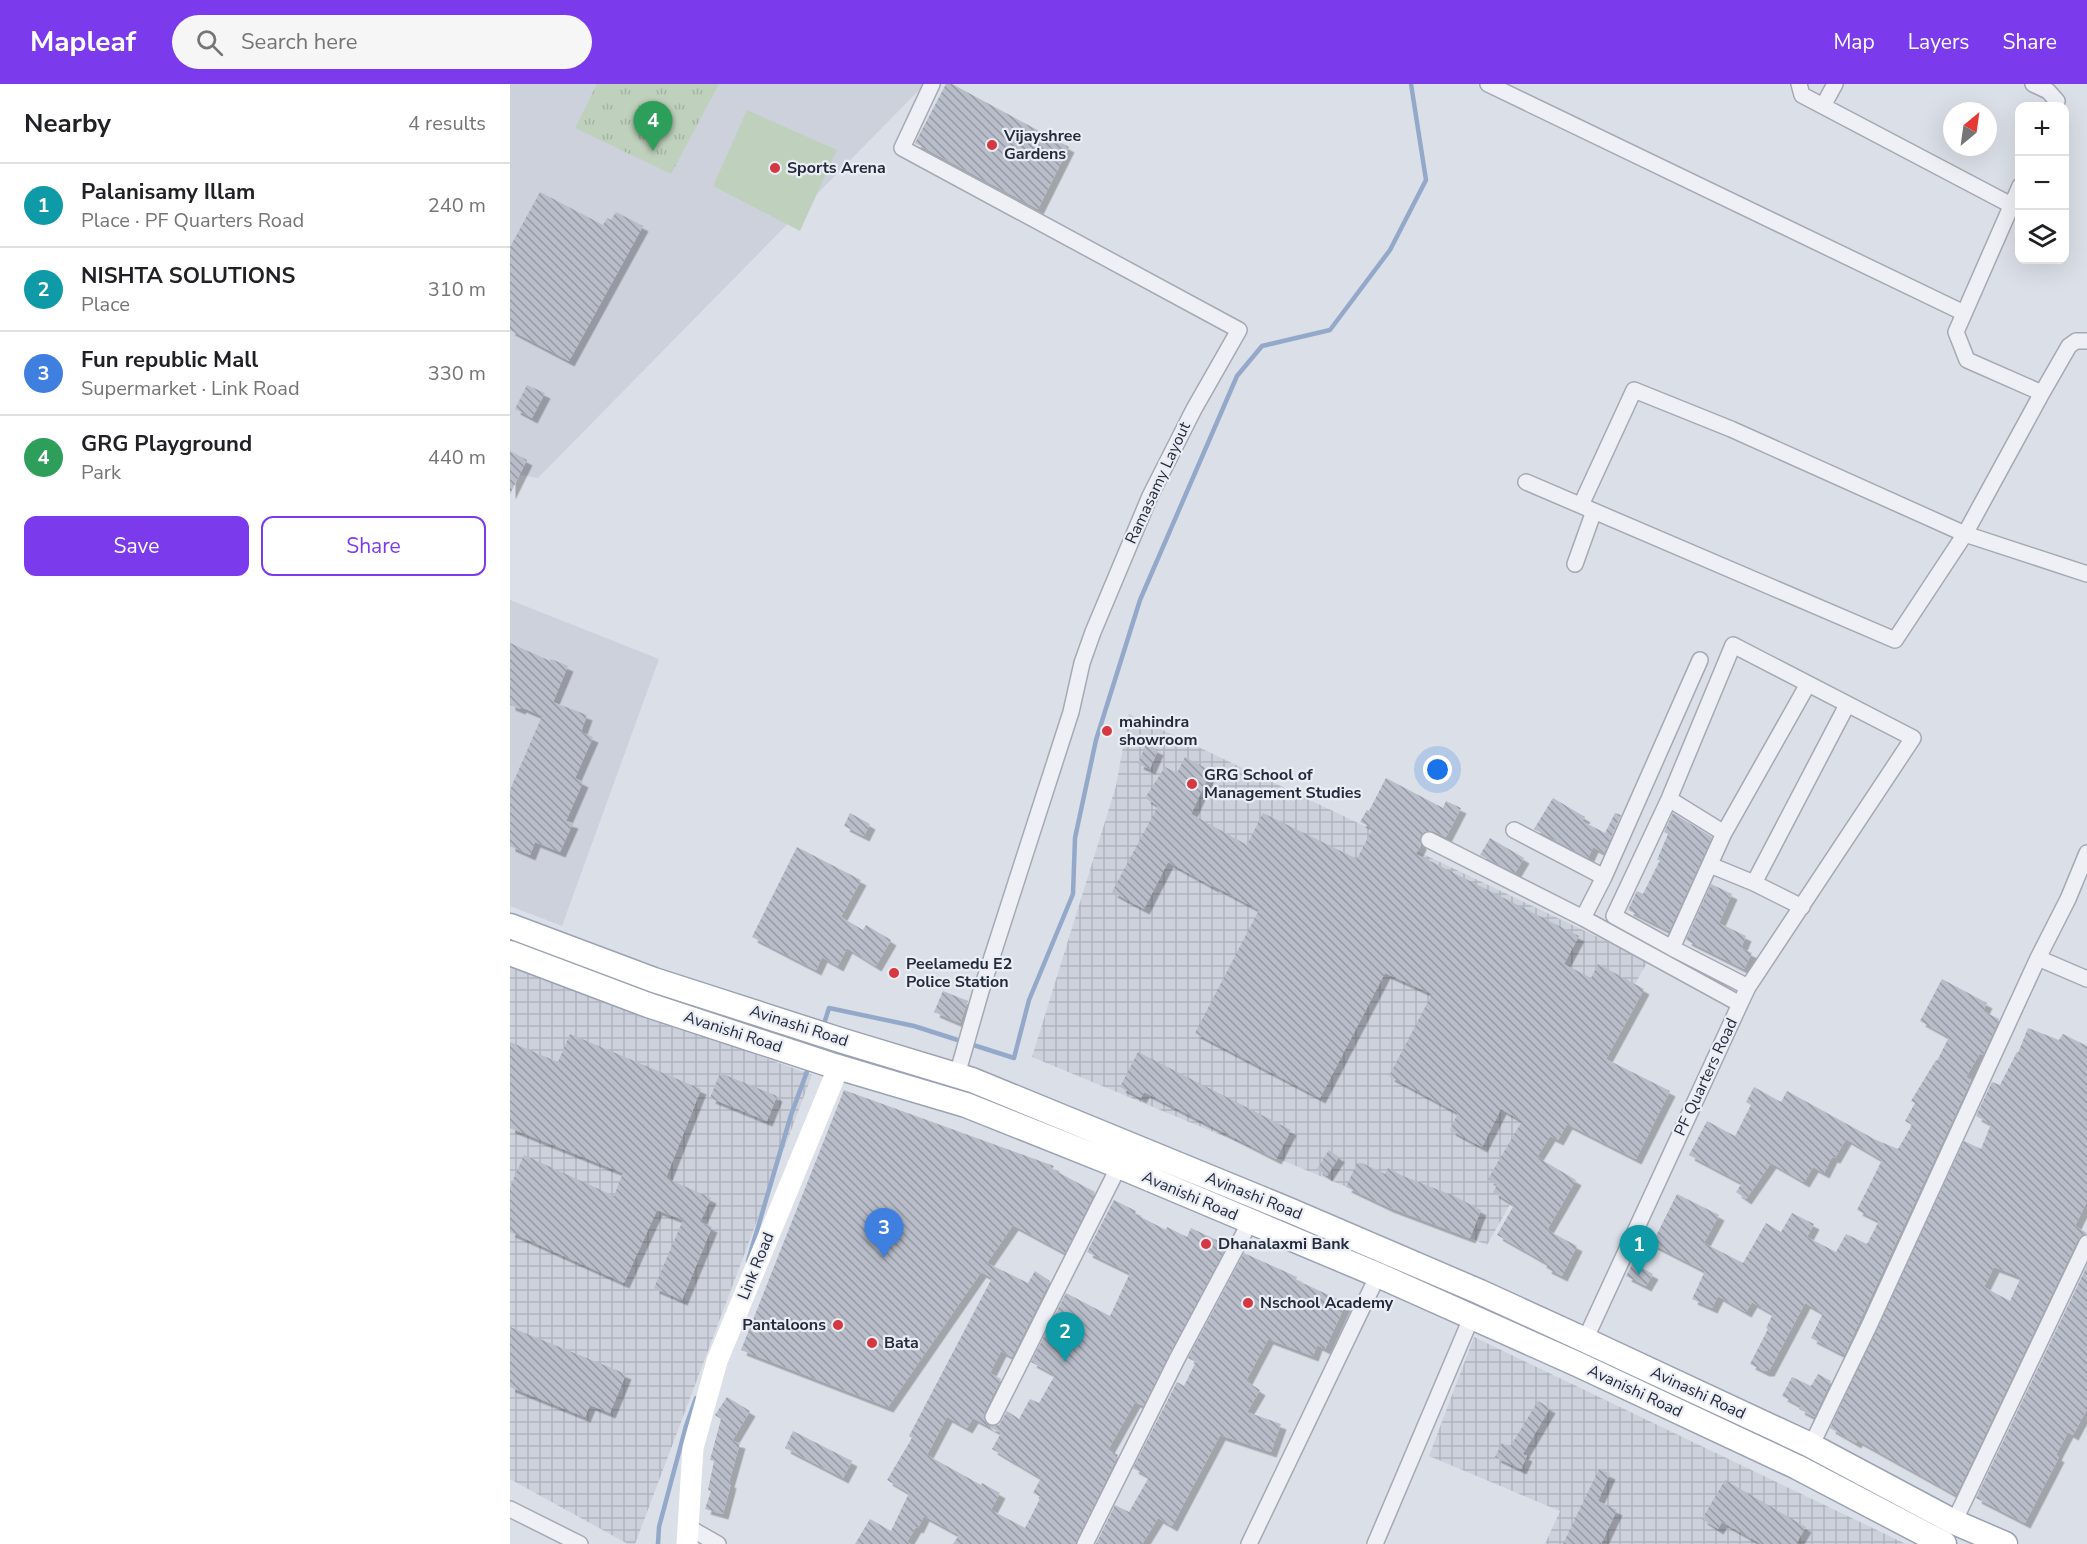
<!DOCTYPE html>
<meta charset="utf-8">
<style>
body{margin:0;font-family:"Nunito Sans",sans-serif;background:#f6f6f6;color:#202124}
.controls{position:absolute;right:18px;top:18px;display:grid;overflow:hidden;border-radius:12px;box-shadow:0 6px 24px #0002}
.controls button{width:54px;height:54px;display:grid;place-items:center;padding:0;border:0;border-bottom:2px solid #e0e0e0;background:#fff;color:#202124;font:30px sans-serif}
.compass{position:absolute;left:1433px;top:18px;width:54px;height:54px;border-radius:50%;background:#fff;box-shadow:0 6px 24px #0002;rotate:29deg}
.you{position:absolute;left:928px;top:686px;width:21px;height:21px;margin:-15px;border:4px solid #fff;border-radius:50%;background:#1a73e8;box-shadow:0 0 0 9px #1a73e833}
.badge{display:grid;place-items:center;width:39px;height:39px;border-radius:50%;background:#7c3aed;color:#fff;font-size:20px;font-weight:700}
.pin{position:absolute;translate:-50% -50px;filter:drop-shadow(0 2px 3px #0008)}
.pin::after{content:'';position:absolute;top:32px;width:21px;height:18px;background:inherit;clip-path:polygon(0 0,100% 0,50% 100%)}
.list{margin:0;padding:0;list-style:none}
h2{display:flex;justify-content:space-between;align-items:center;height:78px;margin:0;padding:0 24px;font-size:26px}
h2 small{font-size:20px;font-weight:400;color:#757577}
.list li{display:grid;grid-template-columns:39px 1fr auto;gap:18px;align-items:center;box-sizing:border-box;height:84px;padding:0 24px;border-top:2px solid #e0e0e0}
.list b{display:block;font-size:22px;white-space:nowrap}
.list p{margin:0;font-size:20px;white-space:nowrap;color:#757577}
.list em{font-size:20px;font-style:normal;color:#757577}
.actions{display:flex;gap:12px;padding:18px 24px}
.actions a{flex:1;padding:14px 0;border:2px solid #7c3aed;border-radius:12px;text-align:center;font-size:21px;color:#7c3aed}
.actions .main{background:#7c3aed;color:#fff}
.icon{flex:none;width:33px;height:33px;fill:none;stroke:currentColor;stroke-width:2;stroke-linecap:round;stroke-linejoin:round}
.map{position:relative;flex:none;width:1577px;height:1460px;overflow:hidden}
header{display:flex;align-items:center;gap:36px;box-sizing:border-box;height:84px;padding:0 30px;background:#7c3aed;color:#fff}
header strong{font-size:28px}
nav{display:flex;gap:33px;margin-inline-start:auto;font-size:21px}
.search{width:420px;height:54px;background:#f6f6f6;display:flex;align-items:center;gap:15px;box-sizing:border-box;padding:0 21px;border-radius:33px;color:#757577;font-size:22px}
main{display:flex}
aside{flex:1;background:#fff}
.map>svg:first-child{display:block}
.built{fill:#cdd1dc}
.industrial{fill:url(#industrial-grid)}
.park{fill:url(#park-tufts)}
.garden{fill:#bfd1bc}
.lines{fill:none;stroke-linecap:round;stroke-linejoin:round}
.stream{stroke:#94a9c9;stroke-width:4.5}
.building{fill:url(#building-back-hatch);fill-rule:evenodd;filter:url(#shadow)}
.street-casing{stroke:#a4a9b4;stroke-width:18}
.primary-casing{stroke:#9aa2b3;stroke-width:27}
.street{stroke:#eef0f5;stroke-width:15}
.secondary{stroke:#fff;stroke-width:21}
.primary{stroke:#fff;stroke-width:24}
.poi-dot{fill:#d43841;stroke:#eaeef4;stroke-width:2}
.labels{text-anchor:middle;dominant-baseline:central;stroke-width:4.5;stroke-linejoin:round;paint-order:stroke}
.poi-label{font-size:16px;font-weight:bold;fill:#252b3d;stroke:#eaeef4;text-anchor:start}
.street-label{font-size:16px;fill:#252b3d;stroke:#eaeef4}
</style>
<header>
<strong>Mapleaf</strong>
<div class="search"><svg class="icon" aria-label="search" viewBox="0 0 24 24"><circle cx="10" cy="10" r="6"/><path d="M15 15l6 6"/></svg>Search here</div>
<nav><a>Map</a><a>Layers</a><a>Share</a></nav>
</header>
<main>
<aside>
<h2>Nearby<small>4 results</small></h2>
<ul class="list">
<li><span class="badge" style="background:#0f9aa8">1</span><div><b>Palanisamy Illam</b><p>Place · PF Quarters Road</p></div><em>240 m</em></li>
<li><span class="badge" style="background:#0f9aa8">2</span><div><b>NISHTA SOLUTIONS</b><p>Place</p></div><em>310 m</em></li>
<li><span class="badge" style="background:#3f7fe0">3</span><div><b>Fun republic Mall</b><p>Supermarket · Link Road</p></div><em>330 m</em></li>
<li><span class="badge" style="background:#2e9e5b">4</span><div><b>GRG Playground</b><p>Park</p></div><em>440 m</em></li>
</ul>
<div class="actions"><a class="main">Save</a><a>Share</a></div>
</aside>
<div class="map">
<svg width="1577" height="1460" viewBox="0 0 1577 1460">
<defs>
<pattern id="industrial-grid" width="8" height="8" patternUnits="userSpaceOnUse" patternTransform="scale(1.5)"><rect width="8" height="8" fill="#cdd1dc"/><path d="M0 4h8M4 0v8" fill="none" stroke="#b0b4be"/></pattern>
<pattern id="park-tufts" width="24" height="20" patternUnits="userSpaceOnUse" patternTransform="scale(1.5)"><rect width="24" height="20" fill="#bfd1bc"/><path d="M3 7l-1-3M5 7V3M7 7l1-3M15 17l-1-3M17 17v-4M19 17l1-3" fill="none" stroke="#a4b4a2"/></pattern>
<pattern id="building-back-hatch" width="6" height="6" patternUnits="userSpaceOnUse" patternTransform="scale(1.5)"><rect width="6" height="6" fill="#b8bdc9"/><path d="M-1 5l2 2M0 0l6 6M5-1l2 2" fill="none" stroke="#959aa4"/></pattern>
<filter id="shadow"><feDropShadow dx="5.5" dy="5.5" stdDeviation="0" flood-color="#0004"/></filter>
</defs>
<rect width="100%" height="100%" fill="#dbdfe7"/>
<!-- built -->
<path class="built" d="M0,0H415L28,394L0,389Z
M0,516L149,575L52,842L0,822Z"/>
<!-- industrial -->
<path class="industrial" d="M619,630L1138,877L977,1161L522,973L606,702Z
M0,881L302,991L125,1460H118L0,1395Z
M964,1253L1396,1460H1035L1050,1427L919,1372Z"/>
<!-- park -->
<path class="park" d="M87,0H209L161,90L65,44Z"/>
<!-- garden -->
<path class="garden" d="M237,26L327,66L290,147L203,102Z"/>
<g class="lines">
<!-- stream -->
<path class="stream" d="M313,943L319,924L404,942L504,974L519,916L563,810L565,754L586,656L630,516L727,292L752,262L820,246L880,166L916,96L901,0
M238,1177L281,1031L299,982
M148,1460L149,1443L176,1342L186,1314"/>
</g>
<!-- building -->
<path class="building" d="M436,0H442L559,63L528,125L405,59Z
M30,108L93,141L97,134L101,136L106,128L133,142L59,277L0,246V163Z
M17,301L35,309L22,334L5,325Z
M0,367L17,376L0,410Z
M0,559L40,577L41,575L58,582L43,618L77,631L71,648L83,653L65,694L73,698L56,737L63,739L50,768L25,758L20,771L0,762V706L32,632L11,623L10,625L0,621Z
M636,660L648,666L640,685L628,680Z
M675,673L701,687L681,730L737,761L753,729L847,775L863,744L850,738L857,726L859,727L876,694L933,724L936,717L951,724L936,753L923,747L914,748L910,752L911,761L906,770L1069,852L1054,880L1081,894L1088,880L1134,905L1096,975L1160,1007L1126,1075L1057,1040L1048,1056L1040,1052L1027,1073L1066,1096L1037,1146L1067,1162L1052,1192L1036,1184L1038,1180L987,1151L1004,1121L983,1108L987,1101L978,1095L1012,1037L991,1025L972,1063L940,1046L948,1029L879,992L922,910L875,889L810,1014L685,949L749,826L704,802L703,803L658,778L634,825L602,808L648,722L635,714L655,683L667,689Z
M1043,714L1075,733L1072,737L1095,749L1105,729L1111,731L1094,769L1083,763L1078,774L1024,745Z
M340,729L360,740L354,752L334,742Z
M1163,729L1202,753L1159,847L1118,826L1127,807L1133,810L1150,776H1147L1158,750L1154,748Z
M980,754L1014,774L1005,789L970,771Z
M287,763L351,796L331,833L353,846L356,841L381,856L366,882L337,864L328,882L312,873L306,886L242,853Z
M1201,800L1222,810L1209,839L1236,852L1231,864L1242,869L1234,885L1176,856Z
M1432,895L1477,919L1473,927L1489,935L1473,971L1470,969L1456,993L1461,996L1334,1271L1301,1254L1313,1229L1295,1219L1259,1287H1254L1240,1280L1258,1245L1256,1244L1263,1230L1242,1218L1236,1228L1208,1212L1202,1224L1182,1215L1195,1187L1142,1160L1167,1110L1209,1131L1194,1159L1233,1179L1256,1139L1271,1148L1282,1129L1304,1140L1297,1153L1326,1168L1336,1150L1357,1160L1369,1137L1347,1126L1372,1076L1336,1055L1325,1074L1322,1073L1314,1089L1303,1083L1294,1098L1261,1079L1236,1115L1226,1108L1232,1099L1179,1071L1197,1037L1225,1052L1241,1021L1236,1018L1244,1003L1271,1018L1277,1007L1366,1056L1388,1065L1402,1041L1395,1037L1405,1019L1401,1017L1426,976L1427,977L1439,953L1410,937Z
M433,907L458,917L450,939L424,928Z
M1518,944L1549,956L1553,950L1577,962V1117L1565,1142L1577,1149L1572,1151L1568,1155L1446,1411L1347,1356L1346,1359L1320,1344L1454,1057L1471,1065L1481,1040L1466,1032L1482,998L1490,1001L1507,968L1508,969ZM1484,1183L1511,1193L1500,1217L1474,1203Z
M60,950L191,1005L156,1094L201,1114L190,1138L202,1143L172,1216L144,1204L173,1136L147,1126L114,1199L0,1148V1103L14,1071L104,1112L113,1089L0,1044V958L48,978Z
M628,968L781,1046L766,1075L634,1008L631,1014L610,1003Z
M210,989L267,1012L257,1037L200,1014Z
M334,1006L544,1082L542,1085L585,1108L555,1169L503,1141L477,1179L518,1199L525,1187L540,1197L502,1273L491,1267L480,1289L491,1295L474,1329L475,1338L479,1342L489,1341L497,1327L509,1335L520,1315L529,1319L545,1291L521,1278L556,1209L600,1232L620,1189L577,1168L604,1116L626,1127L625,1130L656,1146L657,1143L677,1153L681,1144L717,1161L633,1322L625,1318L598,1366L608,1371L565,1460H443L449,1451L414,1432L408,1444L406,1443L397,1458L401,1460H345L360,1435L381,1447L399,1409L377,1396L402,1354L399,1352L482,1194L471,1188L378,1323L231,1266ZM437,1333L457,1344L463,1334L491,1349L482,1365L531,1394L523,1409L531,1413L515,1444L481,1426L490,1409L472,1399L471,1401L417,1371Z
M819,1066L829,1073L817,1092L807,1085Z
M847,1079H852L875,1090L878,1084L893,1092L944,1112L971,1126L960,1154L878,1123L836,1103Z
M734,1169L787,1193L786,1196L836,1219L815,1265L807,1261L803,1272L758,1255L736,1297L750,1306L737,1328L771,1340L761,1368L710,1351L662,1442L648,1434L632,1460H586L605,1421L619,1428L639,1393L623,1384L667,1298L674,1302L686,1278L678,1274Z
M1123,1179L1143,1190L1136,1202L1116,1192Z
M1577,1182V1325L1563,1351L1558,1348L1546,1371L1549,1373L1515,1439L1466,1414Z
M0,1243L116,1290L100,1329L80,1321L75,1333L0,1303Z
M1308,1290L1321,1297L1304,1333L1289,1325L1291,1322L1272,1312L1282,1293L1301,1302Z
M217,1313L240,1327L222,1357L230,1359L219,1398L221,1399L213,1430L195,1425L201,1407L198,1406L204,1377L200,1376L211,1335L205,1331Z
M1028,1317L1040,1324L1013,1370L1017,1372L1011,1385L985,1373L992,1359L1000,1363Z
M283,1347L342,1377L333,1394L275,1364Z
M1089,1385L1100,1390L1088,1417L1107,1426L1091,1460H1053Z
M1215,1396L1296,1443L1286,1460H1251L1212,1438L1208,1445L1192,1435Z"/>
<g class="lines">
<!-- street casing -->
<g class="street-casing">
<path id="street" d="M422,0L392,64L729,246L684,325L640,412L583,548L572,579L561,628L471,907L447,991
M978,0L1454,229
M1289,0L1292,11L1501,121
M1523,0L1538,7L1547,17L1545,22
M1313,22L1325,0
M1510,102L1446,248L1457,276L1532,309L1455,450L1577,490
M1532,309L1559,262L1566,257H1577
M1016,398L1385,556L1455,450L1221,345L1124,306L1071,421
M1065,480L1084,427
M1159,715L1214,749
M1004,746L1094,793
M919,756L1073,834L1230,920L1075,1256
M1200,781L1244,799L1292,823
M1244,799L1337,621
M1073,834L1094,793L1190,576
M1162,864L1214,749L1298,600
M1528,874L1577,895
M1230,920L1238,903L1403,654L1223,561L1159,715L1104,832L1162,864L1238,903
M483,1333L609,1082
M1301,1362L1359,1242L1528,874L1558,815L1577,769
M0,1425L70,1460
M1444,1438L1577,1159
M178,1443L208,1460
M575,1460L667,1275L740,1138
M739,1460L868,1191
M865,1460L962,1232"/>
</g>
<!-- primary casing -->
<g class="primary-casing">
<path id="primary" d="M0,842L144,896L330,956L462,996L779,1126L970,1208L1075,1256L1296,1359L1444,1438L1495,1460
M0,869L138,921L321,981L456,1021L609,1082L868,1191L1067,1280L1287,1383L1434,1460"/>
</g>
<!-- street -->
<use href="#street" class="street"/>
<!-- secondary -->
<path class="secondary" d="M177,1460L183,1364L207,1277L329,982"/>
<!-- primary -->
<use href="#primary" class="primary"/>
</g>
<!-- markers -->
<g class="poi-dot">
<circle cx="482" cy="61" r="6"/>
<circle cx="265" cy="84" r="6"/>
<circle cx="597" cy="647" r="6"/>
<circle cx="682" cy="700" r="6"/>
<circle cx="384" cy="889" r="6"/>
<circle cx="696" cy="1160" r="6"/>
<circle cx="738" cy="1219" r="6"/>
<circle cx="328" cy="1241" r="6"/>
<circle cx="362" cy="1259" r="6"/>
</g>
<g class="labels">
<!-- poi labels -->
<g class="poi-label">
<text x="494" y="52">Vijayshree<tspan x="494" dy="18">Gardens</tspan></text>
<text x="277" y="84">Sports Arena</text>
<text x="609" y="638">mahindra<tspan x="609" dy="18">showroom</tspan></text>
<text x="694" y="691">GRG School of<tspan x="694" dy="18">Management Studies</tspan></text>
<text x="396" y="880">Peelamedu E2<tspan x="396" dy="18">Police Station</tspan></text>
<text x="708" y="1160">Dhanalaxmi Bank</text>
<text x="750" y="1219">Nschool Academy</text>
<text x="316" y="1241" text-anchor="end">Pantaloons</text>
<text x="374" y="1259">Bata</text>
</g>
<!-- street labels -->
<g class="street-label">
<text transform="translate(648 399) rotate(-65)">Ramasamy Layout</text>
<text transform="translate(289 942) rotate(18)">Avinashi Road</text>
<text transform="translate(223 948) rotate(18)">Avanishi Road</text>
<text transform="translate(1196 993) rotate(-65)">PF Quarters Road</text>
<text transform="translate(680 1112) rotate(23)">Avanishi Road</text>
<text transform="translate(744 1112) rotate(22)">Avinashi Road</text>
<text transform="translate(246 1182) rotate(-68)">Link Road</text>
<text transform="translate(1125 1307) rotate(25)">Avanishi Road</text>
<text transform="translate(1188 1309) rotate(25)">Avinashi Road</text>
</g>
</g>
</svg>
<div class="controls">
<button>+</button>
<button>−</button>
<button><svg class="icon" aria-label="layers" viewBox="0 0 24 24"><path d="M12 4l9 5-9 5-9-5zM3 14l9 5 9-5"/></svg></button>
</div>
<svg class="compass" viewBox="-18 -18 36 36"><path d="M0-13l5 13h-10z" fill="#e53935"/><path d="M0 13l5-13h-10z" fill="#757577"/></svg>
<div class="you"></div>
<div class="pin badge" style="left:1129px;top:1191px;background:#0f9aa8">1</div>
<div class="pin badge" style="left:555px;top:1278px;background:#0f9aa8">2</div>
<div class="pin badge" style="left:374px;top:1174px;background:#3f7fe0">3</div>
<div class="pin badge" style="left:143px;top:67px;background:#2e9e5b">4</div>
</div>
</main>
